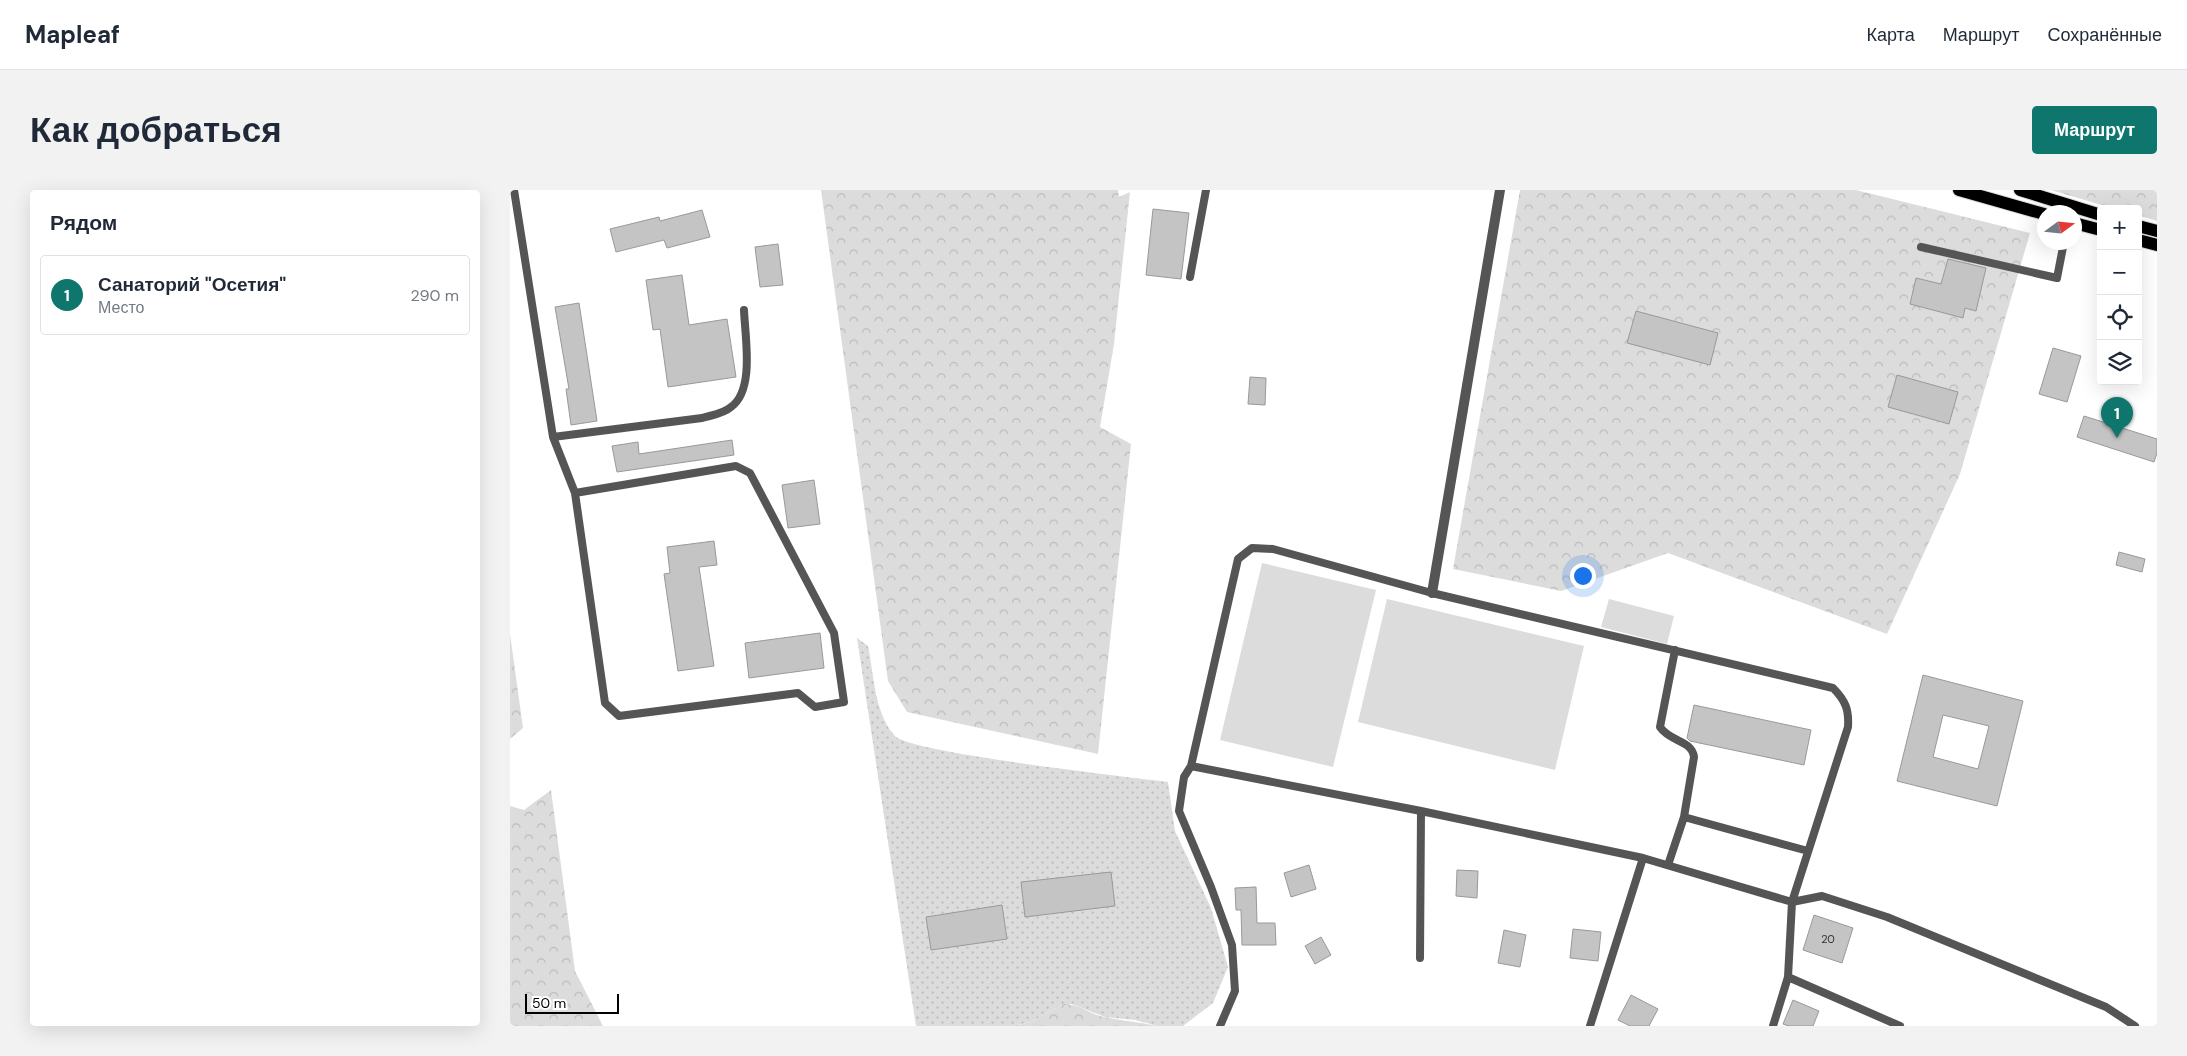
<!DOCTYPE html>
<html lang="ru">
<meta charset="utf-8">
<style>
body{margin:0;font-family:"DM Sans",sans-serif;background:#f2f2f3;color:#1f2937}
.controls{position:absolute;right:15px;top:15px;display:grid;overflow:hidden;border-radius:5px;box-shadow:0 5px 20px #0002}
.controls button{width:45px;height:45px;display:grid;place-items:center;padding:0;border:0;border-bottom:1px solid #e0e1e3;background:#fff;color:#1f2937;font:25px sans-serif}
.compass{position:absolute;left:1527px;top:15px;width:45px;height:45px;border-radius:50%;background:#fff;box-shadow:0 5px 20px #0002;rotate:75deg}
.scale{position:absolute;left:15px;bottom:12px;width:94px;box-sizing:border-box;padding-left:5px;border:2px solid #000;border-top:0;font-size:14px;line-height:18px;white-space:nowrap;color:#000;-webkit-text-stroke:4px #fff;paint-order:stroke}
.you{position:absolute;left:1072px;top:385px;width:18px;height:18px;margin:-12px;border:4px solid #fff;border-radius:50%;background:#1a73e8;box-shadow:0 0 0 8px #1a73e833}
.badge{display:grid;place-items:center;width:32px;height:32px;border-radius:50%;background:#0f766e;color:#fff;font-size:16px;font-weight:700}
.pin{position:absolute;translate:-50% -41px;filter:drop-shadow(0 1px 2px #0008)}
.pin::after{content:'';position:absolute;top:26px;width:18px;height:15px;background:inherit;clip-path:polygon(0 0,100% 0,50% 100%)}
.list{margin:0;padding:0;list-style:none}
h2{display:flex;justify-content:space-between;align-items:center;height:65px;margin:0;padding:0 20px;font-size:21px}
h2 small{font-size:16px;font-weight:400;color:#747a83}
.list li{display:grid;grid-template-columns:32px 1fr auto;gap:15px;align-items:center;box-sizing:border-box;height:80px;margin:0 10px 10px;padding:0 10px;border:1px solid #e0e1e3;border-radius:5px}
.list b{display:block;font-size:19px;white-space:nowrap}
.list p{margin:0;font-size:16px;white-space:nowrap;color:#747a83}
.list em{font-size:16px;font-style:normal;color:#747a83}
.icon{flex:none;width:28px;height:28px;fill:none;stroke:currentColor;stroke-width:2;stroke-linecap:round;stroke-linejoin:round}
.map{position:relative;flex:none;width:1647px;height:836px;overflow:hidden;border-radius:5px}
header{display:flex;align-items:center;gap:30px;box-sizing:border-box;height:70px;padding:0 25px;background:#fff;border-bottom:1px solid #e0e1e3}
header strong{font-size:24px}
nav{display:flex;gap:28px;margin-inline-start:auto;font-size:18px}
.intro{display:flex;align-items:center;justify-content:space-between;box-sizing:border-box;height:120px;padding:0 30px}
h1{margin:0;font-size:35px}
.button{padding:12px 22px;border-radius:5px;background:#0f766e;color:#fff;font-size:18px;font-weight:700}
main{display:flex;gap:30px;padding:0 30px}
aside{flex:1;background:#fff;border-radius:5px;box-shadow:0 5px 20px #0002}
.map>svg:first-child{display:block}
.grass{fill:url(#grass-dots)}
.forest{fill:url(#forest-crowns)}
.pitch{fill:#dcdcdc}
.building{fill:#c4c4c4;stroke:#999;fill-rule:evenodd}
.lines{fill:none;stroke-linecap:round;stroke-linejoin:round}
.primary-casing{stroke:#dbdbdb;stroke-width:14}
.service{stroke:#555;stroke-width:8}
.minor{stroke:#555;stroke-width:10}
.primary{stroke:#000;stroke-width:12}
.labels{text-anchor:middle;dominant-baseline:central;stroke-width:4;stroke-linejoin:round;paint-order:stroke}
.number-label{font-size:11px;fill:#313131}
</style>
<header>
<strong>Mapleaf</strong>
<nav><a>Карта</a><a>Маршрут</a><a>Сохранённые</a></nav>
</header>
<div class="intro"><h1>Как добраться</h1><a class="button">Маршрут</a></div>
<main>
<aside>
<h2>Рядом<small></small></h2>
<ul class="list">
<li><span class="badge">1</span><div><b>Санаторий &quot;Осетия&quot;</b><p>Место</p></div><em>290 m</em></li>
</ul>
</aside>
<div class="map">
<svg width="1647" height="836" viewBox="0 0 1647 836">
<defs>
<pattern id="grass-dots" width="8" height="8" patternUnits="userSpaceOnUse" patternTransform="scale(1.25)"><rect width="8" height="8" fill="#dcdcdc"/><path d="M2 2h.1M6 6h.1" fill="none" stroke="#bbb" stroke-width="1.8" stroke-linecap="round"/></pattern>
<pattern id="forest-crowns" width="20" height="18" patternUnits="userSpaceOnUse" patternTransform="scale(1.25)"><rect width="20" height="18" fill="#dcdcdc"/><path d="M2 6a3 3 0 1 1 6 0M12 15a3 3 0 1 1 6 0" fill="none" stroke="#bbb"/></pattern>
</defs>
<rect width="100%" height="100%" fill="#fff"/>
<!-- grass -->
<path class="grass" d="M347,448L358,456C364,484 364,523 385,546C401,563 620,587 658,592L665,641L701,718L718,777L703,813L673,836H648L625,830L595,827L562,814H553L521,832L502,836H406Z"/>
<!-- forest -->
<path class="forest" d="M311,0H608L609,7L620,2L604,154L590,237L621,254L588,564L397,522L378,491Z
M1010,0H1346L1520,43L1450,284L1377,444L1158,363L1051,401L943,379Z
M1541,0H1647V31L1628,25V19H1605Z
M0,444L13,538L0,549Z
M41,600L65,781L93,836H0V616L14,620Z
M553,814C571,814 579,824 594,827C612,831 630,832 648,836H502L521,832Z"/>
<!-- pitch -->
<path class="pitch" d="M752,373L866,400L823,577L710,550Z
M877,409L1074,456L1045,580L848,532Z
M1099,409L1164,426L1157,454L1091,437Z"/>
<!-- building -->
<path class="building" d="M643,19L679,23L671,89L636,85Z
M192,20L200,47L157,58L154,50L106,62L100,39L149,27L150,31Z
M268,54L273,95L250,97L245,57Z
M1438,69L1476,78L1466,121L1455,118L1453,128L1400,114L1406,88L1431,94Z
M172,85L179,135L217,129L226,187L158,197L150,139L143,140L136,90Z
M69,113L87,231L61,235L56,199H59L45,117Z
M1126,121L1208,143L1200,175L1117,153Z
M1543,158L1571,166L1557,212L1529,204Z
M1387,185L1448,202L1439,234L1378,217Z
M740,187L756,188L755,215L738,214Z
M1574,226L1647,249V263L1644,272L1567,247Z
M222,250L224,265L107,282L102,256L128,252L129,264Z
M304,290L310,334L278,338L272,295Z
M204,351L207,375L189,377L204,476L168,481L154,384L160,383L157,357Z
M1609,362L1635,369L1632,382L1606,375Z
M310,443L314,478L239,488L235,453Z
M1413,485L1513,511L1487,616L1387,591ZM1433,525L1479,536L1468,579L1423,567Z
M1184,515L1301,540L1294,575L1180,551L1177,548Z
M799,675L806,699L781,707L774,683Z
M947,680L968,681L967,708L946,706Z
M601,682L605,716L515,727L511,692Z
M746,697L747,733H765L766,755H732L731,720H726L725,698Z
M492,715L497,749L421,760L416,727Z
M1304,725L1343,738L1332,773L1293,760Z
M1063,739L1091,742L1088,771L1060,768Z
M994,740L1016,745L1010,777L988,773Z
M811,747L821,765L805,774L795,756Z
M1121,805L1148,819L1139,836H1120L1108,830Z
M1283,810L1309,821L1303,836H1279L1273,834Z"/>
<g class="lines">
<!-- primary casing -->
<g class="primary-casing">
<path id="primary" d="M1449,0L1534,24
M1510,0L1591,25
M1564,33L1591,40
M1628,36L1647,41
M1628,50L1647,55"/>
</g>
<!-- service -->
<path class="service" d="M4,0L43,247L65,303L95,513L109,526L288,503L305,517L334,512L324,443L240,283L226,276L65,303
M1411,57L1547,88L1554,52
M680,87L696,0
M43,247L192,228C202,225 213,224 221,217C245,200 235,147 234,120
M681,576L674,587L669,621L701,697L722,755L725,801L710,836
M1174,627L1298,661
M1133,668L911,621L681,576L728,369L742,358L763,359L922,403L1323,498C1336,511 1339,520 1338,537L1282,712L1278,787L1263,836
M1158,675L1174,627L1184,567C1182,550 1160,552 1150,537L1165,460
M910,768L911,621
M1278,787L1390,836
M1080,836L1133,668L1282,712L1312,706L1377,727L1596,817L1625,836"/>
<!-- minor -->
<path class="minor" d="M922,403L990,0"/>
<!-- primary -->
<use href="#primary" class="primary"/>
</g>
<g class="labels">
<!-- number labels -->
<g class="number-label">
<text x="1318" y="749">20</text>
</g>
</g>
</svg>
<div class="controls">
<button>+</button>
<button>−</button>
<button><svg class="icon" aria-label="locate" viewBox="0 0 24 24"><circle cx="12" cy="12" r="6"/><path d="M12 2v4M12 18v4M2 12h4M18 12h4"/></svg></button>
<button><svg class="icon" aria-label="layers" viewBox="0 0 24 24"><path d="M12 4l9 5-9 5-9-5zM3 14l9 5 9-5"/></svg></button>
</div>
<svg class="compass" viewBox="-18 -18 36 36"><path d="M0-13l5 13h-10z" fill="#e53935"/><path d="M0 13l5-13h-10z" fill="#747a83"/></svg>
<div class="scale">50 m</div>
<div class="you"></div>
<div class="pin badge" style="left:1607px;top:248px">1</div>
</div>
</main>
